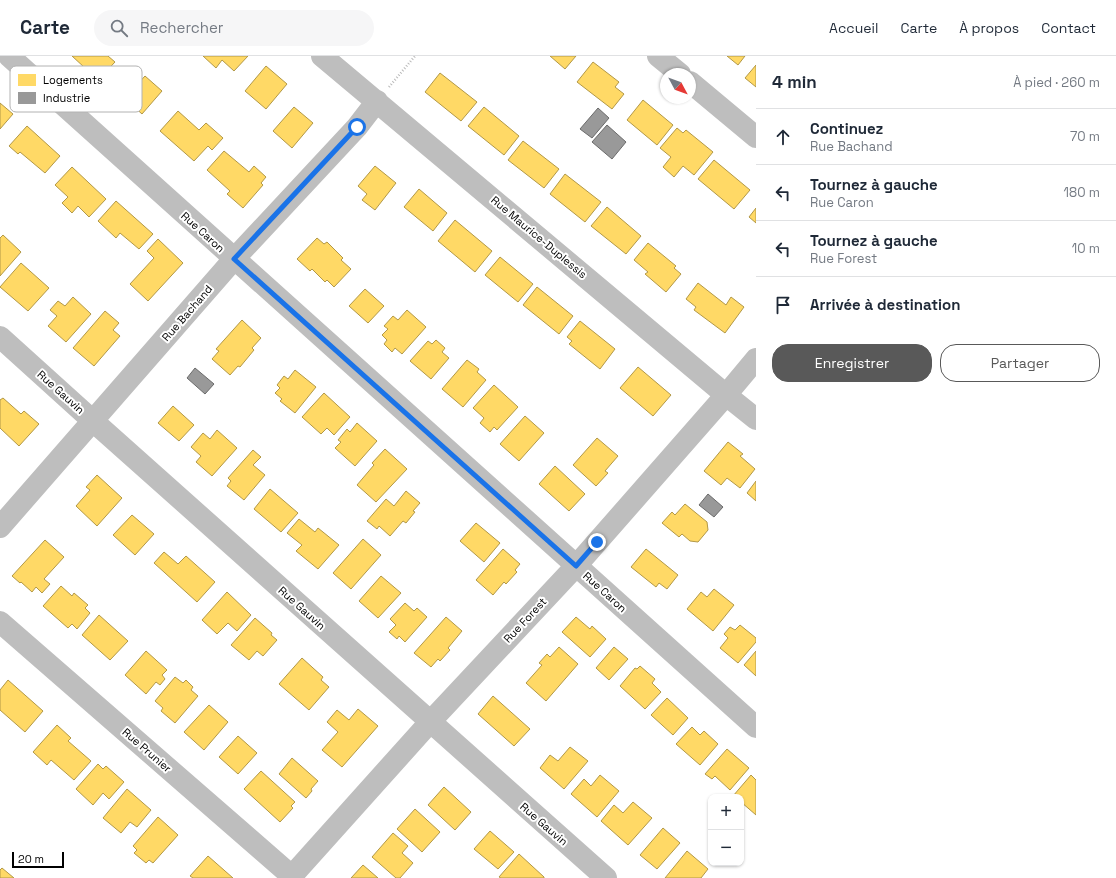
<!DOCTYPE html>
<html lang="fr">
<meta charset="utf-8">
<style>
body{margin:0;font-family:"Space Grotesk",sans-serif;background:#f6f6f7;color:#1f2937}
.controls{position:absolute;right:12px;bottom:12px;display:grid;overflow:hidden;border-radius:8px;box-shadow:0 1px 3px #0004}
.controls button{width:36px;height:36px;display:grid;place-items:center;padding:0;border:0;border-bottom:1px solid #e0e1e3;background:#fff;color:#1f2937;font:20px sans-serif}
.compass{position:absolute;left:660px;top:12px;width:36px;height:36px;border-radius:50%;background:#fff;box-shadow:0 1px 3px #0004;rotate:131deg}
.scale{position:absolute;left:12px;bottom:10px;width:52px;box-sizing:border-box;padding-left:4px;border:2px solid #000;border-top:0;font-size:11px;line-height:14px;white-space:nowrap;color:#000;-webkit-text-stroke:3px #fff;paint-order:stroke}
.stop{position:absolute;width:12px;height:12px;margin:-9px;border:3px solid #1a73e8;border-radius:50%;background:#fff}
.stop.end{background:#1a73e8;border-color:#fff;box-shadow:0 1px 4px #0008}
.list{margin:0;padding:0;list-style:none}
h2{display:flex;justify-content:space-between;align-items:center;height:52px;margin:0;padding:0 16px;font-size:17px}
h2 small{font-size:13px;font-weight:400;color:#747a83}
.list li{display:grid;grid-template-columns:26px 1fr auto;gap:12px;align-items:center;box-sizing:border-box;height:56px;padding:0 16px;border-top:1px solid #e0e1e3}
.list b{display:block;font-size:15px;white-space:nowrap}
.list p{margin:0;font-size:13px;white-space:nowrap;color:#747a83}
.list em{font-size:13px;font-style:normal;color:#747a83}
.actions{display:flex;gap:8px;padding:12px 16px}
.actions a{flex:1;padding:9px 0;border:1px solid #595959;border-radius:16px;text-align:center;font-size:14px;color:#595959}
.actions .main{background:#595959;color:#fff}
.icon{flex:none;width:22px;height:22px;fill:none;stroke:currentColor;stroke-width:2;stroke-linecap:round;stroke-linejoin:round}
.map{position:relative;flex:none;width:756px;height:822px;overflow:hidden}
header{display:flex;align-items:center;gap:24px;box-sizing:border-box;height:56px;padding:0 20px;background:#fff;border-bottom:1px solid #e0e1e3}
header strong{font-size:19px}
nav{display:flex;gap:22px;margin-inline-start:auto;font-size:14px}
.search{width:280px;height:36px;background:#f6f6f7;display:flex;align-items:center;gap:10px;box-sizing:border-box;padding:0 14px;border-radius:22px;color:#747a83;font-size:15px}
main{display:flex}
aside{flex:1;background:#fff}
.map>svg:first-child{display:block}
.homes{fill:#ffd966;stroke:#b29847}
.industry{fill:#999;stroke:#6b6b6b}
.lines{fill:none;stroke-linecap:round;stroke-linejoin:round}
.path{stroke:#b9b9b9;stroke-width:2.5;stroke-dasharray:1 2;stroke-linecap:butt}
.minor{stroke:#bebebe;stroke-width:22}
.route{stroke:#1a73e8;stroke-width:5}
.labels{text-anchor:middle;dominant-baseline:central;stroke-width:4;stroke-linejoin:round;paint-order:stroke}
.street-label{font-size:11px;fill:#000;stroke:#fff}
.key{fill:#fff;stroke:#b2b2b2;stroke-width:1}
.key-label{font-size:11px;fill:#000}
</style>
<header>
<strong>Carte</strong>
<div class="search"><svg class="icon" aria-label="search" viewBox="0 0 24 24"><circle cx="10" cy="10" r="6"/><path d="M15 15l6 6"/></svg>Rechercher</div>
<nav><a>Accueil</a><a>Carte</a><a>À propos</a><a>Contact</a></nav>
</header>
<main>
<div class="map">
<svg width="756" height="822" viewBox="0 0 756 822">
<rect width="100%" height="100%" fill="#fff"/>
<!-- homes -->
<path class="homes" d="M72,0H108L115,6L98,24Z
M203,0H248L234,15L222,4L216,12Z
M550,0H576L565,13Z
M727,0H745L738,9Z
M593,6L619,26L615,31L624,38L612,53L577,26Z
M756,9V31L745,22Z
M266,10L287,28L266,53L245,35Z
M440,17L477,46L461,65L425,36Z
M145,20L162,35L142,58L122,40L132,29L135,31Z
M643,44L673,69L657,89L627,64Z
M0,47L13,58L0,73Z
M294,51L313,67L292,92L273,75Z
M484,51L519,80L504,99L468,70Z
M178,55L199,74L206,67L223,82L212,94L208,90L194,105L160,75Z
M27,70L60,100L45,117L20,96L18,98L9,90Z
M677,72L683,77L686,74L713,96L694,119L683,110L674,121L663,111L671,101L660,92Z
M523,85L559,113L544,132L508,104Z
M224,95L249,116L254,110L266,121L261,127L263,129L243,152L227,138L230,135L207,114Z
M714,104L750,134L734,153L698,123Z
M375,110L396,127L375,154L362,144L367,138L358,130Z
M72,111L106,143L89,161L78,150L72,157L62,147L68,141L55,129Z
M565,118L601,146L585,166L550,138Z
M419,133L447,157L433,175L404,151Z
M116,145L153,178L139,193L120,177L116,182L98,165Z
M607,151L641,180L626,198L591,170Z
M756,152V167L749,161Z
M455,164L492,195L475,216L438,185Z
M3,179L21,196L0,220V182Z
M317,182L324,188L327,186L343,202L341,204L351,213L334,231L327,224L325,226L312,213L310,215L297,203Z
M158,183L183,207L148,245L130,228L154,202L147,195Z
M648,187L676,210L674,212L681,218L666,236L645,218L648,216L634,204Z
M500,201L533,228L518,246L485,219Z
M21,207L49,232L28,255L0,231Z
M698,227L726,249L731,241L744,251L725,277L694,254L696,251L686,243Z
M537,231L573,260L559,278L523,249Z
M365,233L384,250L368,267L349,250Z
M73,241L91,258L66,286L48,270L57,260L50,254L58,245L65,250Z
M407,254L426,271L402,298L395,292L392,296L384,288L387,284L382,279L388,273L384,270L393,260L398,264Z
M105,255L119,267L113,274L120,280L94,310L73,292Z
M242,264L261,282L252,292L254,294L240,311L238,310L230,319L212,303L219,295L216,293Z
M580,265L615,293L600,313L569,288L572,285L567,281Z
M436,284L445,292L442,296L449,302L431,323L410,305L428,285L432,288Z
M467,304L479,313L477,316L486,324L463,351L442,333Z
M638,311L671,339L653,360L620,332Z
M295,314L316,331L295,357L280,345L282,343L275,337L280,332L277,329L284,320L288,323Z
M494,329L518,351L497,374L494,371L490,376L480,367L484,362L473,352Z
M324,337L350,361L334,379L327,372L321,378L302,361Z
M3,342L21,358L24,355L39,368L19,390L0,372V344Z
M173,350L194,369L179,385L158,367Z
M525,360L544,377L519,405L500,388Z
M357,367L377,385L355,410L335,392L341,386L338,384L347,373L350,376Z
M217,374L237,392L212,420L196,406L201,400L191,391L203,377L210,383Z
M597,382L618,400L605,415L608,417L596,430L573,409Z
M728,386L743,398L740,400L755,413L740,432L727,422L721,429L704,415Z
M385,393L407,413L376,446L357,429L374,409L372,407Z
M253,394L261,401L253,409L265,419L244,444L227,430L231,425L228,422Z
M555,410L585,438L569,455L539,428Z
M97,419L122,442L97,470L76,450L90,434L86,431Z
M756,425V445L747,437Z
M270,433L298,457L281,476L254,453Z
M406,435L420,447L413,455L415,456L406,467L403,465L390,480L379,470L377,473L367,465L386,443L394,450Z
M685,448L707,466L708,474L698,486L690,485L682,478L679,481L662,467L672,456L675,459Z
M132,459L154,478L135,499L113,479Z
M299,463L315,476L318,472L339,489L318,513L296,495L302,489L287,477Z
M476,467L500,487L484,506L460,485Z
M363,483L381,499L351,533L333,517Z
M45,484L64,501L44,523L50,528L42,537L36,531L32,536L21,526L20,527L12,520Z
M503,493L520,508L515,514L517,516L506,528L504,526L493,539L476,524Z
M646,493L678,519L667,533L659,527L656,531L631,511Z
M164,496L178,508L186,500L215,526L197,546L154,507Z
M381,520L401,537L378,562L359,545Z
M61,530L72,540L74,537L88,549L85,552L90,557L77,573L72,568L68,572L43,550Z
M714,533L734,549L713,575L687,553L701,536L707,541Z
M227,536L251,559L237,575L228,567L217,578L202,564Z
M405,547L414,555L417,552L427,561L405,586L399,580L397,583L389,576L396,569L390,563Z
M99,559L128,585L110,604L82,579Z
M446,561L462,575L448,592L450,594L440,605L438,603L431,611L414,597Z
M576,561L590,573L592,570L606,583L590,601L562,576Z
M255,562L272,577L271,579L277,584L263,600L257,595L249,604L231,589Z
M740,569L756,582V586L738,607L720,592L728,582L724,578L730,571L735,574Z
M559,591L578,608L546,645L526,627L542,609L539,607L547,598L550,601Z
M614,591L628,603L609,624L596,612Z
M146,595L167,614L162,619L165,623L160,629L156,626L146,638L125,619Z
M756,595V620L744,609Z
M302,602L323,621L321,624L329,631L309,654L279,628Z
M640,610L655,623L652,627L661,636L645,653L620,630L635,612L637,613Z
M175,621L183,627L186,624L193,631L191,634L198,640L175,667L161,655L163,652L155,645Z
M8,624L43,655L25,676L0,654V634Z
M493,640L530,673L514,690L478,658Z
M667,642L688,662L673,679L651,659Z
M209,649L228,666L204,694L184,676Z
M358,653L378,670L342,711L322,694L338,676L327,666L337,654L349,664Z
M57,669L71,682L68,685L91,705L74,724L51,704L47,709L33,696Z
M692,671L700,679L704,675L718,688L700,709L676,688Z
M238,680L257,697L238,718L219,701Z
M570,691L588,705L564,733L540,712L550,699L558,705Z
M727,693L749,712L730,734L715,720L712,723L705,718Z
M292,702L318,725L311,733L312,735L306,742L279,718Z
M98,708L103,713L106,710L124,726L109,743L103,737L93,749L76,733Z
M261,715L295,746L291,750L293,752L280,766L244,733Z
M600,719L619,735L597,761L571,738L584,723L591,730Z
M751,719L756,724V759L741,746V741H735L733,740Z
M444,731L471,756L455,774L428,749Z
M127,733L151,754L137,771L130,766L121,777L103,762Z
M633,746L652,762L628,789L601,765L614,749L623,757Z
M415,753L440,776L422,796L397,773Z
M158,761L178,779L153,807L149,804L146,807L134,797L137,794L133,790Z
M663,772L680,787L657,813L640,799Z
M490,775L514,796L498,813L474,793Z
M393,777L408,790L402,797L413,807L400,822H396L372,801Z
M687,795L708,813L701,822H665Z
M519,798L544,821V822H501L499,821Z
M208,800L233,822H193L190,820Z
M363,809L378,822H351Z
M2,812L14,822H0V814Z"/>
<!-- industry -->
<path class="industry" d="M598,52L609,62L592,82L580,73Z
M607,69L626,86L612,103L592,86Z
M195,312L214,328L205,338L187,322Z
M708,438L723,451L714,461L699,449Z"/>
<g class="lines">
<!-- path -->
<path class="path" d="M389,31L415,0"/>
<!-- minor -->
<path class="minor" d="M9,0L756,671
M322,0L726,339L756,363
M658,0L680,18
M690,26L756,81
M0,281L93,365L606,822
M0,471L234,203L357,71L377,45
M0,566L294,822
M290,822L430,666L576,510L726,339L756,303"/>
</g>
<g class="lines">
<!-- route -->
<path class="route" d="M357,71L234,203L576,510L597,486"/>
</g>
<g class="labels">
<!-- street labels -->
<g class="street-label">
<text transform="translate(203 176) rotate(42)">Rue Caron</text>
<text transform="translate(539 181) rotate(40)">Rue Maurice-Duplessis</text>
<text transform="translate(187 257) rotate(-49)">Rue Bachand</text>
<text transform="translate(61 336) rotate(42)">Rue Gauvin</text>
<text transform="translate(605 536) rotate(42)">Rue Caron</text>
<text transform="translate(302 552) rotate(42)">Rue Gauvin</text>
<text transform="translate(525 564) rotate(-47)">Rue Forest</text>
<text transform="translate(147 694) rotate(41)">Rue Prunier</text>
<text transform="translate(544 768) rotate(41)">Rue Gauvin</text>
</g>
</g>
<!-- legend -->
<rect x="10" y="10" width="132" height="46" rx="6" class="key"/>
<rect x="18" y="18" width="18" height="12" fill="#ffd966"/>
<rect x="18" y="36" width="18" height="12" fill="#999"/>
<g class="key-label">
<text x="43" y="28">Logements</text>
<text x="43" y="46">Industrie</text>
</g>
</svg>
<div class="controls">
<button>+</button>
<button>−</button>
</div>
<svg class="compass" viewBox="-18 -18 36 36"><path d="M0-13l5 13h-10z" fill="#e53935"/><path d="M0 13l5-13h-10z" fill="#747a83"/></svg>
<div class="scale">20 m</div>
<div class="stop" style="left:357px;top:71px"></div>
<div class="stop end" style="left:597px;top:486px"></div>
</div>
<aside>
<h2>4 min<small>À pied · 260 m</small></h2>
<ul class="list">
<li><svg class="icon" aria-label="ahead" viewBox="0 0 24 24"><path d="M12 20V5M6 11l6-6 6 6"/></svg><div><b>Continuez</b><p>Rue Bachand</p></div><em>70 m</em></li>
<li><svg class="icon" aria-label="left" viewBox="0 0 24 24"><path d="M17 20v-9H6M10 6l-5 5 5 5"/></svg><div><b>Tournez à gauche</b><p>Rue Caron</p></div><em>180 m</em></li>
<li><svg class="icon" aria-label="left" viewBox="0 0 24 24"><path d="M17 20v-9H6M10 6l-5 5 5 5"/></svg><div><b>Tournez à gauche</b><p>Rue Forest</p></div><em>10 m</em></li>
<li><svg class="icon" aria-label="arrive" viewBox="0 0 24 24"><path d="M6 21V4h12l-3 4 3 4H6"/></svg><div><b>Arrivée à destination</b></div></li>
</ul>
<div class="actions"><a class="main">Enregistrer</a><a>Partager</a></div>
</aside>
</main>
